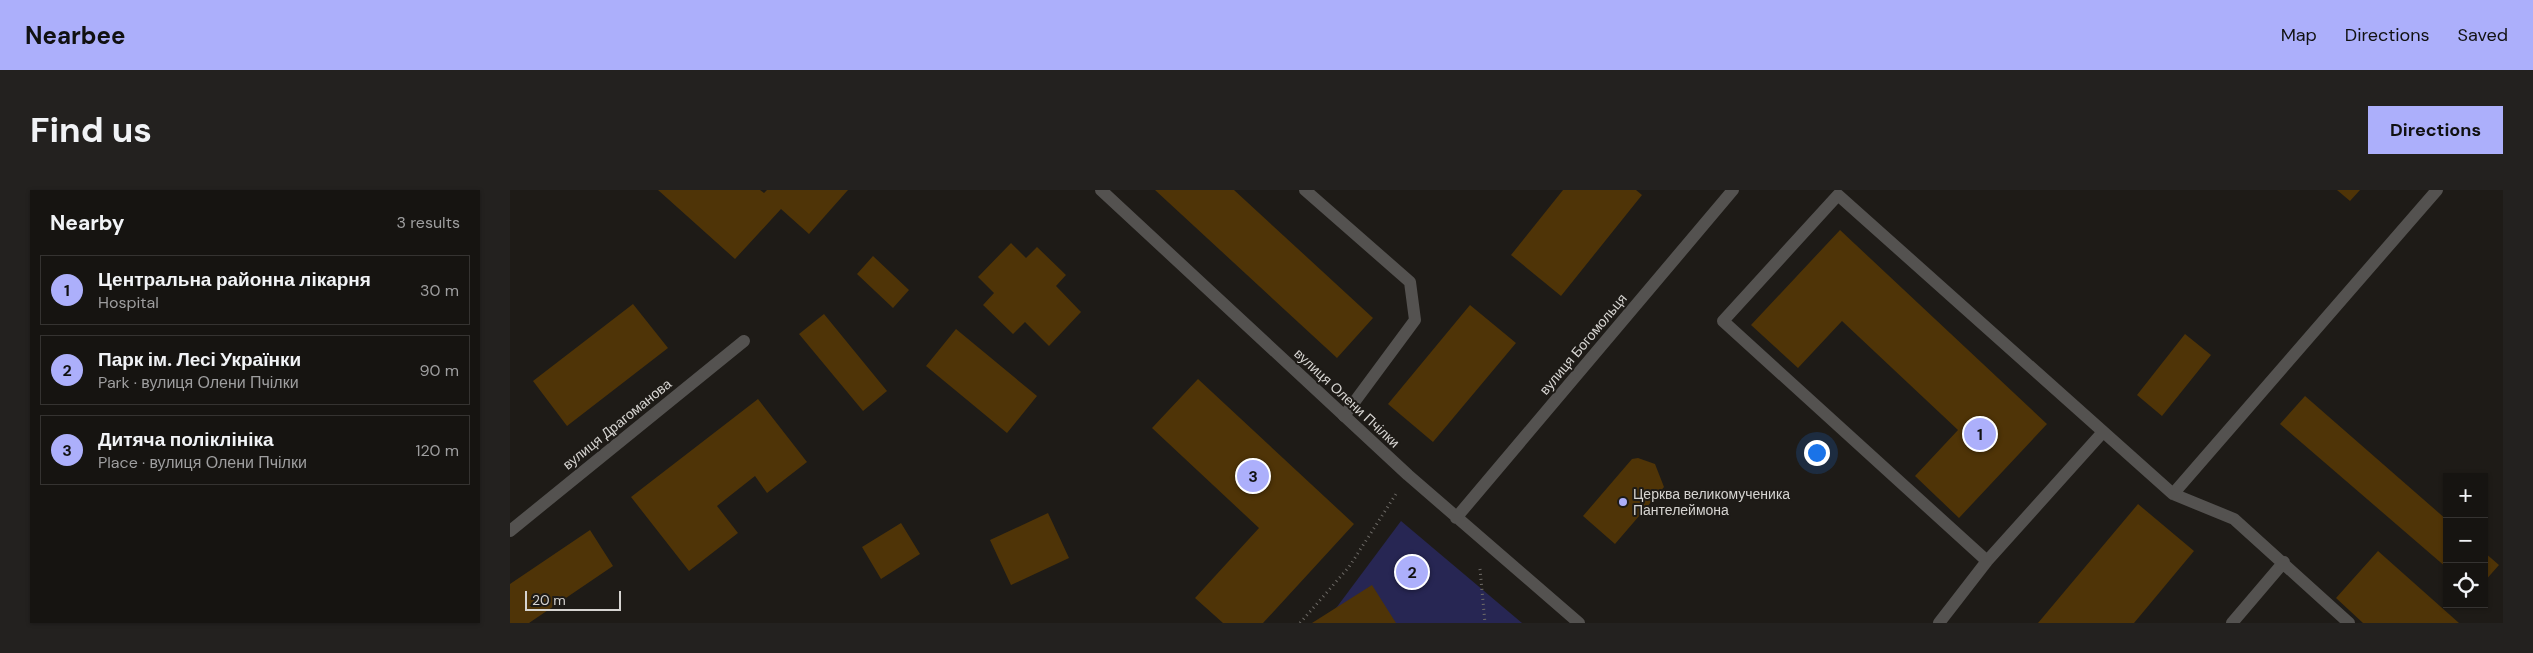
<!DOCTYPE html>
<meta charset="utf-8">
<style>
body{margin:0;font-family:"DM Sans",sans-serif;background:#23211f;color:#f1f3f6}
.controls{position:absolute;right:15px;bottom:15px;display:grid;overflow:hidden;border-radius:0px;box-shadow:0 1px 4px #0004}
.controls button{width:45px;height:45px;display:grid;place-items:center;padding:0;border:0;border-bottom:1px solid #353331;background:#161411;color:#f1f3f6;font:25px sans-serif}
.scale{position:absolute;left:15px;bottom:12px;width:96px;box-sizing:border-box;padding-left:5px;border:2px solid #d6d4d1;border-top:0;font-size:14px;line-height:18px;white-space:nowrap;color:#d6d4d1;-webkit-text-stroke:4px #1e1b17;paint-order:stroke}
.you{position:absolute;left:1306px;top:262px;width:18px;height:18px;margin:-12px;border:4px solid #fff;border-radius:50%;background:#1a73e8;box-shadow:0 0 0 8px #1a73e833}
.badge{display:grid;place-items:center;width:32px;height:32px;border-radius:50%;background:#acaffb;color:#111;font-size:16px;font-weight:700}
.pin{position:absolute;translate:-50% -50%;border:2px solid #fff;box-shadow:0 1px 5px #0006}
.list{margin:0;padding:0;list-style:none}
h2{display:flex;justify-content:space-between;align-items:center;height:65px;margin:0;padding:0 20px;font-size:21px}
h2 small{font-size:16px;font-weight:400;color:#9e9e9f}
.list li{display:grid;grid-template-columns:32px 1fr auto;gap:15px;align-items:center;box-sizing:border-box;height:70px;margin:0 10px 10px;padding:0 10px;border:1px solid #353331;border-radius:0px}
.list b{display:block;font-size:19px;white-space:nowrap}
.list p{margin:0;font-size:16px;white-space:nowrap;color:#9e9e9f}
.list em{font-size:16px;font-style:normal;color:#9e9e9f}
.icon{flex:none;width:28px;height:28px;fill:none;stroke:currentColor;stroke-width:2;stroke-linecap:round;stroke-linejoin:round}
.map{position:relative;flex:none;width:1993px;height:433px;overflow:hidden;border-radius:0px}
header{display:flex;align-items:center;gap:30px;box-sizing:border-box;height:70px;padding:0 25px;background:#acaffb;color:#111}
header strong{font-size:24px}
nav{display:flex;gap:28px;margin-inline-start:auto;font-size:18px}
.intro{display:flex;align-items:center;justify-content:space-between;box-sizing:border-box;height:120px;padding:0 30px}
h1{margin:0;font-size:35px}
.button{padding:12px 22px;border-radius:0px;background:#acaffb;color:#111;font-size:18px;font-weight:700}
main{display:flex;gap:30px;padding:0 30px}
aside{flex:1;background:#161411;border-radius:0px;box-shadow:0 1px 4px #0004}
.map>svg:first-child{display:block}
.green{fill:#272653}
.building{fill:#4f3407}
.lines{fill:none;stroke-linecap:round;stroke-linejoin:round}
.path{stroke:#6f6c68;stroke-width:3;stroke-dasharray:1 4;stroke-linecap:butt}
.service{stroke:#545250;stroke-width:12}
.minor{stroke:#545250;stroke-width:12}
.poi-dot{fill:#acaffb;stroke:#1e1b17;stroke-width:2}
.labels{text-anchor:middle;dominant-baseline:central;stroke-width:4;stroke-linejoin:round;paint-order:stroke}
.street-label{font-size:14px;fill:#d6d4d1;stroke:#1e1b17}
.poi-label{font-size:14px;fill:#d6d4d1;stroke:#1e1b17;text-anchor:start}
</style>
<header>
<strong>Nearbee</strong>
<nav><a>Map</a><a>Directions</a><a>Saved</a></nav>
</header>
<div class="intro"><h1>Find us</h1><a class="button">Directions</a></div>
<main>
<aside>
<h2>Nearby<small>3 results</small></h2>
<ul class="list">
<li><span class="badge">1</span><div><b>Центральна районна лікарня</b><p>Hospital</p></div><em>30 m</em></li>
<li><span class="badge">2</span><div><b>Парк ім. Лесі Українки</b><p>Park · вулиця Олени Пчілки</p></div><em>90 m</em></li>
<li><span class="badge">3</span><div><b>Дитяча поліклініка</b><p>Place · вулиця Олени Пчілки</p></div><em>120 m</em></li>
</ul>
</aside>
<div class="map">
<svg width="1993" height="433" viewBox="0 0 1993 433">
<rect width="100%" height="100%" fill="#1e1b17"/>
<!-- green -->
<path class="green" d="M891,331L1012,433H815Z"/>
<!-- building -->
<path class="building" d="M148,0H250L254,3L257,0H338L299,44L271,19L225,69Z
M645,0H724L863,128L827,168Z
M1053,0H1126L1132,5L1051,106L1001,65Z
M1827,0H1850L1840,11Z
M1330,40L1537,234L1449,328L1405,286L1448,240L1332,131L1288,178L1241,135Z
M501,53L516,68L527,57L556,85L546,96L571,122L539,156L515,132L503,144L473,115L484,103L468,87Z
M363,66L399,100L383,118L347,84Z
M123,114L158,158L57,236L23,191Z
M960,115L1006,153L923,252L878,214Z
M314,124L377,201L353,221L289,144Z
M446,139L527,206L497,243L416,176Z
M1675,144L1701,165L1652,226L1627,205Z
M688,189L844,334L753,433H713L685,408L749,338L642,238Z
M1795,206L1937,330V378L1770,234Z
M248,209L297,272L257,303L245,286L207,316L228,343L179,381L121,307Z
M1128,268L1145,274L1154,297L1105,354L1073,326L1122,269Z
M1628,314L1684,361L1624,433H1528Z
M538,323L559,368L501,395L480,350Z
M391,333L410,364L371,389L352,357Z
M80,340L103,376L19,433H0V394Z
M1868,361L1949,433H1853L1826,408Z
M1974,362L1989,375L1974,392Z
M862,395L886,433H802Z"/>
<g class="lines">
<!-- path -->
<path class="path" d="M970,379L975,433
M790,433L839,377L886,304"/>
<!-- service -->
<path class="service" d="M795,0L900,92L905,130L834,226
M1663,304L1724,329L1839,433
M1477,371L1213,131L1328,5L1663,304L1927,0
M1429,433L1477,371L1593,242
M1722,433L1774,372"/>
<!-- minor -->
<path class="minor" d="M591,0L898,285L1069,433
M946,328L1223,0
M0,341L234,151"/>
</g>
<!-- markers -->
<circle class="poi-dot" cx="1113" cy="312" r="5"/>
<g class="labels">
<!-- street labels -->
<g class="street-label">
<text transform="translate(1073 154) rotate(-50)">вулиця Богомольця</text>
<text transform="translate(837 208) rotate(43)">вулиця Олени Пчілки</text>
<text transform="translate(107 234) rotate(-39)">вулиця Драгоманова</text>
</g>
<!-- poi labels -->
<g class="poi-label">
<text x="1123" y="304">Церква великомученика<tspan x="1123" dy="16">Пантелеймона</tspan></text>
</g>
</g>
</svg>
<div class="controls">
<button>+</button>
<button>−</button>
<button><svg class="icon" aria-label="locate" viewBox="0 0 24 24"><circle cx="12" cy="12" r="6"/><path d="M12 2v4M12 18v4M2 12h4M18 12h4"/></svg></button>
</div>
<div class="scale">20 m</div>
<div class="you"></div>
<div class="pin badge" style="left:1470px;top:244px">1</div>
<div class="pin badge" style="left:902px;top:382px">2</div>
<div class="pin badge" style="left:743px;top:286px">3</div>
</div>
</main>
